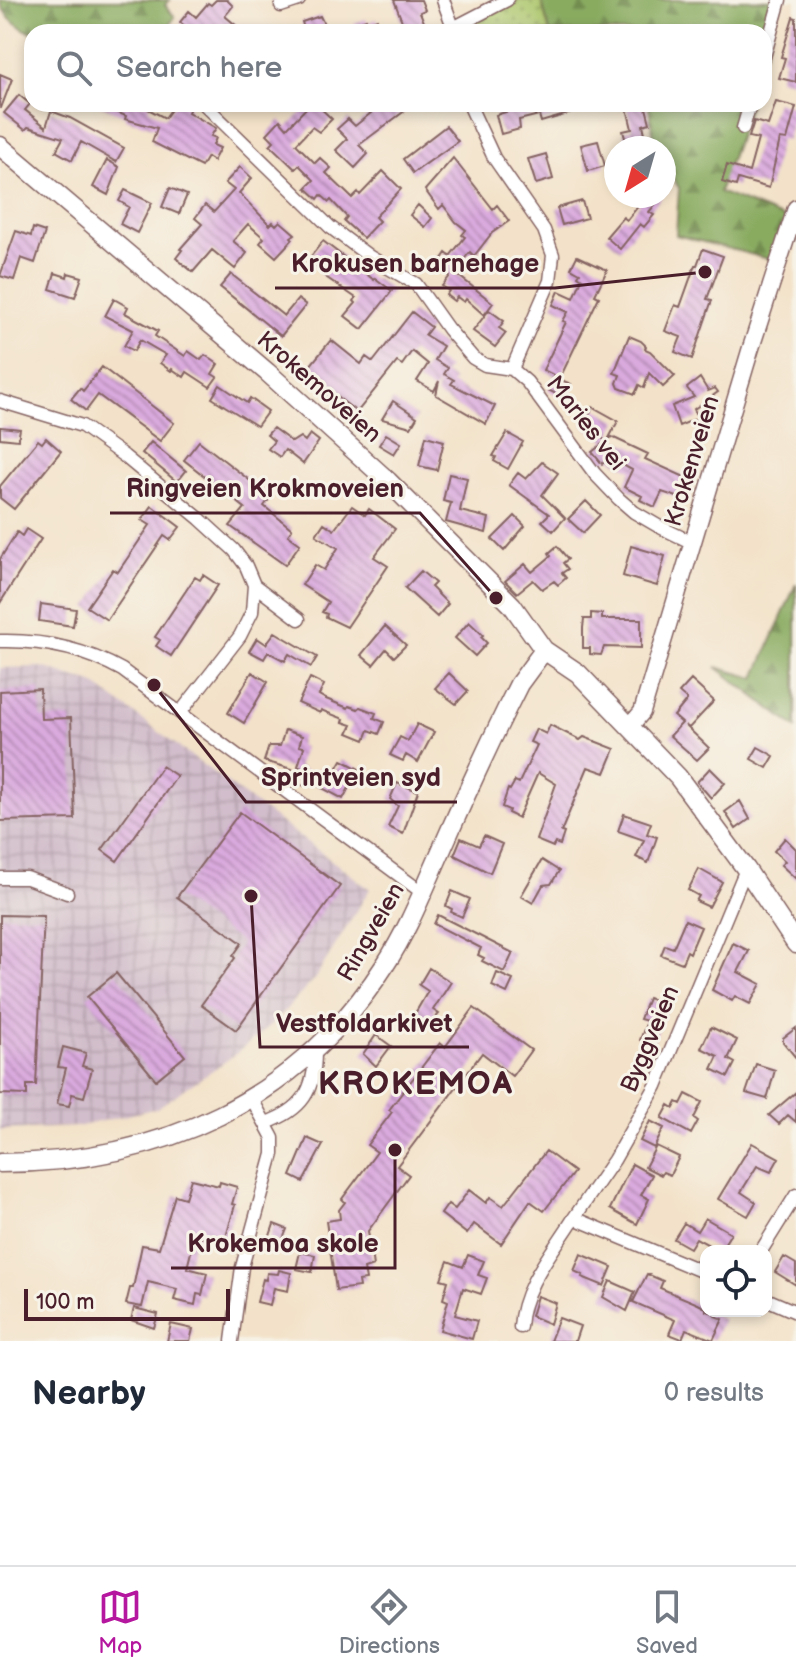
<!DOCTYPE html>
<style>
body{margin:0;font-family:"Balsamiq Sans",sans-serif;background:#f2f2f3;color:#1f2937}
.controls{position:absolute;right:24px;bottom:24px;display:grid;overflow:hidden;border-radius:16px;box-shadow:0 4px 12px #0003}
.controls button{width:72px;height:72px;display:grid;place-items:center;padding:0;border:0;border-bottom:2px solid #e0e1e3;background:#fff;color:#1f2937;font:40px sans-serif}
.compass{position:absolute;left:604px;top:136px;width:72px;height:72px;border-radius:50%;background:#fff;box-shadow:0 4px 12px #0003;rotate:217deg}
.scale{position:absolute;left:24px;bottom:20px;width:206px;box-sizing:border-box;padding-left:8px;border:4px solid #4a1f2b;border-top:0;font-size:22px;line-height:28px;white-space:nowrap;color:#4a1f2b;-webkit-text-stroke:6px #f7f3e8;paint-order:stroke}
.list{margin:0;padding:0;list-style:none}
h2{display:flex;justify-content:space-between;align-items:center;height:104px;margin:0;padding:0 32px;font-size:34px}
h2 small{font-size:26px;font-weight:400;color:#747a83}
.icon{flex:none;width:44px;height:44px;fill:none;stroke:currentColor;stroke-width:2;stroke-linecap:round;stroke-linejoin:round}
.map{position:relative;flex:none;width:796px;height:1341px;overflow:hidden}
.search{position:absolute;background:#fff;box-shadow:0 4px 12px #0003;left:24px;right:24px;top:24px;height:88px;display:flex;align-items:center;gap:20px;box-sizing:border-box;padding:0 28px;border-radius:24px;color:#747a83;font-size:30px}
.sheet{height:224px;background:#fff}
nav{display:flex;justify-content:space-around;align-items:center;box-sizing:border-box;height:112px;border-top:2px solid #e0e1e3;background:#fff;font-size:22px;color:#747a83}
nav a{display:grid;justify-items:center;gap:4px}
nav .on{color:#b5179e}
.map>svg:first-child{display:block}
.industrial{fill:url(#industrial-grid)}
.grass{fill:url(#grass-dots);stroke:#7b724c;stroke-width:2}
.forest{fill:url(#forest-firs);stroke:#6a6546;stroke-width:2}
.building{fill:url(#building-back-hatch)}
.lines{fill:none;stroke-linecap:round;stroke-linejoin:round}
.minor-casing{stroke:#856362;stroke-width:15}
.tertiary-casing{stroke:#856362;stroke-width:19}
.secondary-casing{stroke:#856362;stroke-width:21}
.minor{stroke:#fff;stroke-width:12}
.tertiary{stroke:#fff;stroke-width:16}
.secondary{stroke:#fff;stroke-width:18}
.labels{text-anchor:middle;dominant-baseline:central;stroke-width:6;stroke-linejoin:round;paint-order:stroke}
.street-label{font-size:24px;fill:#4a1f2b;stroke:#f7f3e8}
.district-label{font-size:32px;font-weight:bold;letter-spacing:2px;fill:#4a1f2b;stroke:#f7f3e8}
.leader{fill:none;stroke:#4a1f2b;stroke-width:3}
.callout-dot{fill:#4a1f2b;stroke:#f7f3e8;stroke-width:3}
.callout-label{font-size:26px;text-anchor:middle;font-weight:bold;fill:#4a1f2b;stroke:#f7f3e8;stroke-width:6;stroke-linejoin:round;paint-order:stroke}
</style>
<div class="map">
<svg width="796" height="1341" viewBox="0 0 796 1341">
<defs>
<pattern id="industrial-grid" width="8" height="8" patternUnits="userSpaceOnUse" patternTransform="scale(2)"><rect width="8" height="8" fill="#d1bdcb"/><path d="M0 4h8M4 0v8" fill="none" stroke="#b5a2ae"/></pattern>
<pattern id="grass-dots" width="8" height="8" patternUnits="userSpaceOnUse" patternTransform="scale(2)"><rect width="8" height="8" fill="#acc66c"/><path d="M2 2h.1M6 6h.1" fill="none" stroke="#8ea059" stroke-width="1.8" stroke-linecap="round"/></pattern>
<pattern id="forest-firs" width="22" height="20" patternUnits="userSpaceOnUse" patternTransform="scale(2)"><rect width="22" height="20" fill="#89ab60"/><path d="M5 1l3.5 6h-7zM16 11l3.5 6h-7z" fill="#728b4f"/></pattern>
<pattern id="building-back-hatch" width="6" height="6" patternUnits="userSpaceOnUse" patternTransform="scale(2)"><rect width="6" height="6" fill="#daaade"/><path d="M-1 5l2 2M0 0l6 6M5-1l2 2" fill="none" stroke="#b38ab4"/></pattern>
</defs>
<rect width="100%" height="100%" fill="#f7f3e8"/>
<filter id="ink" filterUnits="userSpaceOnUse"><feTurbulence type="fractalNoise" baseFrequency=".0125" numOctaves="2"/><feDisplacementMap in="SourceGraphic" scale="16" xChannelSelector="R" yChannelSelector="G"/><feConvolveMatrix kernelMatrix="1 2 1 2 8 2 1 2 1" color-interpolation-filters="sRGB"/></filter>
<filter id="wash" filterUnits="userSpaceOnUse"><feTurbulence type="fractalNoise" baseFrequency=".006" numOctaves="4" result="noise"/><feDisplacementMap in="SourceGraphic" scale="32" xChannelSelector="R" yChannelSelector="G"/><feGaussianBlur stdDeviation="1.8" result="paint"/><feColorMatrix in="noise" values="0 0 0 0 0 0 0 0 0 0 0 0 0 0 0 0 0 1.4 0 .05"/><feComposite in="paint" operator="in"/></filter>
<g filter="url(#wash)">
<rect width="100%" height="100%" fill="#f3e2c9"/>
<!-- industrial -->
<path class="industrial" d="M42,667L93,683L370,889L314,980L275,1021L233,1056L157,1108L77,1127L0,1130V668Z"/>
<!-- grass -->
<path class="grass" d="M507,0H541L550,32H455Z"/>
<!-- forest -->
<path class="forest" d="M0,0H170L165,5L175,17L164,32C141,32 39,36 28,31C17,26 1,12 0,0Z
M541,0H780L764,57V32H550Z
M648,104H750L719,192L787,219L773,260L676,235L679,188L664,163V148H656Z
M796,584V728L716,667L755,678Z"/>
<g id="blocks">
<!-- building -->
<path class="building" d="M216,0H227L233,6L225,16L244,32H215L209,27L205,32H192L180,22L189,11L196,17L208,3L211,5Z
M394,0H421L425,10L420,12L428,32H406Z
M320,16L328,32H305L302,22Z
M793,17L796,18V82L779,78L785,58L781,57Z
M366,19L367,23L377,19L381,32H346L356,27L354,23Z
M0,74L12,79L1,108H0Z
M19,95L30,104L25,110L46,127L51,111L70,118L124,148L116,162L81,142L72,160L56,151L63,138L28,127L25,130L4,113Z
M776,102L796,107L787,140L780,139L769,188L738,179L736,186L722,182L727,165L749,172L758,139L749,137L754,121L768,125Z
M97,104H150L148,109L165,118L175,104H184L190,108L188,112L216,128L211,136L216,138L213,145L220,148L213,161L207,157L201,167L152,142L157,128L125,119L126,116Z
M310,104H316L332,119L319,132L312,127L296,144L315,163L320,158L331,168L326,173L352,198L358,192L360,195L383,171L401,189L375,217L379,221L363,238L344,221L347,217L331,200L329,202L321,195L318,199L306,188L314,180L299,165L295,169L270,145L274,141L267,134L280,120L287,128Z
M376,104H414L359,145L368,154L355,168L336,150L347,139L337,129L348,119L355,126L371,113L368,110Z
M514,104H592V107L541,122L539,115L519,120L520,129L501,134L496,115L515,109Z
M626,104H645L650,123L643,125L648,146L628,148L623,131L632,129Z
M446,126L458,141L413,173L403,159Z
M598,141L605,166L588,171L581,145Z
M546,154L553,179L536,184L528,159Z
M453,158L493,209L497,205L509,221L492,233L474,256L470,252L454,272L493,303L484,315L466,299L464,302L457,297L454,301L446,295L449,291L442,286L450,276L437,266L446,253L450,256L465,237L462,235L466,230L456,222L443,205L439,209L425,190Z
M107,160L119,167L108,195L93,187Z
M240,167L252,178L239,193L270,225L273,222L276,225L280,221L295,234L291,237L293,239L276,257L260,243L264,238L248,224L233,241L247,253L235,269L212,250L193,272L176,258L182,250L180,249L202,224L195,218L205,205L214,212L234,190L225,183Z
M170,188L187,195L179,214L162,207Z
M125,190L152,203L137,233L120,224L129,207L119,201Z
M630,196H662L649,212L654,215L644,227L640,224L620,249L606,237L623,217L627,220L640,204Z
M582,201L587,218L562,225L557,208Z
M418,205L432,218L425,227L410,215Z
M33,228L45,232L35,263L21,258L14,280L0,276L16,231L31,236Z
M323,241L374,280L375,278L392,291L362,329L345,316L356,303L354,301L356,298L320,273L322,271L308,260Z
M703,249L723,256L707,299L712,300L692,359L675,352L681,337L665,331L675,305L680,307L695,265H697Z
M577,256L607,270L595,295L599,297L560,378L543,370L566,322L563,321L568,312L553,305L559,291L574,298L582,279L578,276L580,273L571,268Z
M55,273L67,277L68,273L82,277L75,297L50,289Z
M231,274L284,316L298,299L306,305L281,336L220,287Z
M114,299L128,307L125,313L158,331L155,336L185,356L188,351L201,360L205,355L218,364L212,374L217,377L210,387L187,372L184,377L172,369L171,371L160,363L166,355L140,340L134,351L124,346L133,330L105,316Z
M489,310L504,321L499,328L506,333L495,347L473,331Z
M412,312L431,327L425,335L443,346L435,360L448,368L444,374L454,380L451,384L495,406L486,424L436,395L439,381L434,391L417,381L428,364L412,351L402,365L397,362L357,412L305,372L331,340L361,364L366,357L373,362Z
M629,336L641,341L646,346L645,349L650,351L675,376L663,387L649,373L644,388L639,385L635,394L619,388L617,383L620,375L614,373Z
M102,367L174,423L160,441L98,395L86,411L71,399L80,388L83,391Z
M554,377L571,384L564,398L548,390Z
M700,378L708,391L715,388L718,392L694,409L698,418L679,426L672,406L694,397L687,388Z
M220,385L247,403L250,398L268,411L257,426L212,398Z
M393,401L417,417L411,427L382,419Z
M593,407L618,421L608,440L612,437L648,454L645,459L689,479L680,498L662,492L655,507L640,500L642,496L624,487L632,470L610,458L602,464L592,452L606,441L583,425Z
M0,427L20,429L18,440L0,438Z
M273,428L292,442L300,437L305,441L310,434L319,441L303,464L285,450L280,457L268,449L274,441L267,435Z
M507,433L523,442L508,469L494,461L496,457L493,456Z
M386,434L401,443L394,454L379,445Z
M426,436L444,441L437,470L419,466Z
M46,438L61,451L14,509L0,498V486L38,440L42,443Z
M199,441L271,497L264,506L292,529L288,535L300,544L285,565L230,526L245,508L184,460Z
M151,442L186,471L177,482L142,453Z
M542,462L558,473L542,495L565,518L553,531L542,521L549,514L509,485L518,473L526,479Z
M449,474L467,478L460,511L489,518L486,533L446,522L451,503L443,501Z
M586,501L600,515L583,533L568,519Z
M152,506L180,527L170,540L164,536L107,620L87,607L113,569L118,572L150,525L142,520Z
M352,506L365,515L369,509L395,529L374,557L388,566L347,627L326,617L327,614L322,612L328,602L302,585L315,565L324,570L338,548L316,535L324,523L334,530Z
M515,516L525,526L504,551L492,539Z
M26,529L41,539L0,603V559L17,532L22,536Z
M557,546L568,559L563,563L568,569L562,573L566,578L558,585L554,581L542,589L533,580L517,593L505,581L525,564L532,572L551,556L549,553Z
M631,546L665,556L657,586L623,576Z
M421,571L435,583L431,587L448,604L437,617L405,588Z
M203,575L218,585L171,656L156,646L160,640L155,637L195,577L200,580Z
M41,604L76,609L73,626L39,621Z
M591,613L602,614V619H641V648L604,647L601,655L590,654V648H583V628L584,619H591Z
M469,622L483,635L481,637L487,643L475,656L455,638Z
M385,626L406,645L394,657L386,649L373,665L361,655Z
M275,632L317,657L311,667L289,654L285,661L268,652L264,659L249,651L257,638L266,644Z
M252,672L268,682L244,723L228,713Z
M449,673L468,691L456,704L435,688Z
M310,678L324,685L319,695L326,699L348,708L349,706L358,709L360,707L376,713L374,718L384,722L379,734L369,730L365,740L348,733L352,725L343,722L344,719L321,710L320,713L298,703Z
M691,680L714,701L689,728L685,725L709,748L697,760L670,736L682,723L674,716L687,700L679,693Z
M40,689L41,719L71,718L75,819L0,821V691Z
M417,724L434,732L418,762L406,755L403,761L390,755L400,737L408,741Z
M550,725L580,740L584,737L615,749L605,773L588,767L561,832L564,833L560,845L555,843L553,847L536,840L556,784L538,773L518,818L508,813L509,810L502,807L508,789L510,790L515,781L519,783L537,745L530,742L536,729L546,734Z
M285,730L302,736L299,746L304,747L298,766L311,774L304,786L288,777L292,769L264,761L269,746H280Z
M758,747L774,756L767,768L751,759Z
M342,760L359,769L343,799L311,782L318,768L333,776Z
M162,766L177,776L117,861L102,850Z
M710,768L725,783L711,798L697,782Z
M397,783L418,791L403,834L388,827L398,806L390,799Z
M740,801L750,819L736,829L725,812Z
M240,812L340,886L236,1030L201,1005L235,958L233,956L242,943L177,897Z
M624,814L651,823L647,834L657,837L648,863L636,857L644,840L618,831Z
M484,836L502,844L490,873L454,855L461,838L479,846Z
M785,838L796,849V879L781,865L785,861L774,851Z
M542,860L559,871L551,884L543,885L533,903L521,896Z
M699,869L722,882L709,907L696,901L699,896L688,890Z
M452,891L470,899L462,917L451,912L452,909L446,906Z
M0,915L44,916L36,1085H27V1095L0,1094Z
M438,915L513,953L504,972L482,961L484,958L478,955L481,948L434,924Z
M685,920L701,927L690,953L687,951L682,963L661,955L665,945L673,948Z
M733,943L749,951L738,972L761,984L750,1004L735,996L732,1001L712,990Z
M429,968L451,982L433,1010L439,1014L428,1026L413,1017L428,991L419,985Z
M116,973L185,1056L156,1080L87,997Z
M497,973L513,980L507,993L492,986Z
M648,998L668,1006L652,1045L640,1040L647,1021L640,1019Z
M474,1008L531,1050L512,1076L482,1053L397,1166L409,1175L368,1231L373,1266L364,1269L366,1280L358,1281L359,1287L336,1290L326,1221L340,1219L339,1210L345,1202L342,1199L377,1152L367,1145L392,1112L389,1110L440,1043L445,1047Z
M711,1027L737,1040L728,1059L735,1063L728,1077L712,1069L718,1056L701,1048Z
M796,1028V1058L783,1042V1038Z
M376,1035L391,1046L376,1066L363,1054Z
M63,1047L86,1053L82,1066L92,1069L84,1097L72,1094L69,1106L57,1104L66,1068L58,1067Z
M756,1064L775,1070L767,1099L746,1093Z
M796,1092V1122L788,1115L779,1124L769,1115Z
M686,1094L702,1102L694,1118L698,1121L691,1134L662,1118L669,1105L674,1108L677,1102L681,1104Z
M650,1121L664,1128L654,1148L640,1141Z
M307,1138L323,1145L303,1182L291,1176Z
M752,1143L779,1158L771,1172L757,1166L741,1192L756,1202L748,1216L718,1199Z
M656,1146L679,1157L670,1175L663,1172L661,1175L645,1167Z
M546,1151L574,1172L544,1211L530,1201L501,1244L474,1224L467,1234L441,1214L448,1204L455,1209L469,1190L486,1203L490,1197L503,1206Z
M632,1164L652,1175L641,1195L649,1199L637,1224L610,1209Z
M191,1179L219,1186L220,1182L237,1187L232,1204L235,1205L224,1244L195,1236L187,1268L207,1273L202,1295L197,1294L195,1305L174,1300L177,1289L148,1282L142,1307L126,1304L130,1288H133L142,1245L159,1248L175,1195L185,1198Z
M705,1218L731,1233L720,1251L696,1238L690,1248L674,1239L684,1223L697,1231Z
M274,1224L287,1229L281,1244L269,1239Z
M300,1252L315,1255L312,1272L296,1269Z
M581,1254L612,1267L604,1286L582,1277L583,1275L574,1271Z
M468,1255L484,1261L478,1275L487,1278L481,1294L463,1288L455,1315L477,1321L472,1339L440,1330L448,1301L443,1299L448,1281L441,1279L448,1261L463,1267Z
M784,1257L796,1264V1285L775,1272Z
M279,1270L291,1273L288,1291L274,1288L270,1305L257,1302L263,1279L266,1280L267,1273L278,1274Z
M647,1274L663,1281L660,1288L698,1304L706,1308V1311L716,1313L715,1316L723,1319L713,1340L686,1329L682,1339L669,1334L675,1320L633,1302Z
M610,1281L635,1292L627,1311L603,1297Z
M537,1296L556,1303L550,1324L531,1316Z
M134,1308L158,1314L154,1328L131,1320Z
M559,1318L580,1326L575,1341H550Z
M171,1324L193,1329L190,1341H167Z"/>
</g>
</g>
<g filter="url(#ink)">
<use href="#blocks" fill-opacity="0" stroke="#856362" stroke-width="2"/>
<g class="lines">
<!-- minor casing -->
<g class="minor-casing">
<path id="minor" d="M443,0L455,32
M281,6L299,0
M455,27L507,0
M764,57L780,0
M204,104L330,227L370,257L416,284L448,329L473,358L485,365L512,369L527,382L595,474L619,499L634,512L658,526L693,543
M469,104L494,158L544,230L553,255L550,281L512,369
M743,128L750,104
M0,401L82,426L124,456L200,519L234,550L246,566L254,585L252,612L240,636L180,713
M254,585L299,619
M0,641C44,640 83,648 122,670L423,893
M0,878H27L67,893
M266,1123C302,1110 315,1091 315,1052
M574,1218L614,1160L656,1086L746,869
M761,1251L796,1195
M766,1299L796,1312
M520,1327C522,1286 553,1252 574,1218L706,1273
M232,1341L242,1267L273,1154V1138L251,1097"/>
</g>
<!-- tertiary casing -->
<g class="tertiary-casing">
<path id="tertiary" d="M631,725L642,712L750,351L796,208"/>
</g>
<!-- secondary casing -->
<g class="secondary-casing">
<path id="secondary" d="M0,146L267,372L388,481L512,605L544,650L578,673L678,777L746,869L796,944
M0,1163C160,1163 297,1102 385,965C408,930 424,889 441,851C462,803 484,755 507,708L519,684L544,650"/>
</g>
<!-- minor -->
<use href="#minor" class="minor"/>
<!-- tertiary -->
<use href="#tertiary" class="tertiary"/>
<!-- secondary -->
<use href="#secondary" class="secondary"/>
</g>
</g>
<g class="labels">
<!-- street labels -->
<g class="street-label">
<text transform="translate(319 387) rotate(41)">Krokemoveien</text>
<text transform="translate(586 423) rotate(52)">Maries vei</text>
<text transform="translate(692 461) rotate(-73)">Krokenveien</text>
<text transform="translate(371 932) rotate(-60)">Ringveien</text>
<text transform="translate(650 1039) rotate(-67)">Byggveien</text>
</g>
<!-- district labels -->
<g class="district-label">
<text x="416" y="1084">KROKEMOA</text>
</g>
</g>
<!-- callouts -->
<path class="leader" d="M705 272L555 288H275M496 598L420 513H110M154 685L246 802H457M251 896L260 1047H469M395 1150L395 1268H171"/>
<g class="callout-dot">
<circle cx="705" cy="272" r="8"/>
<circle cx="496" cy="598" r="8"/>
<circle cx="154" cy="685" r="8"/>
<circle cx="251" cy="896" r="8"/>
<circle cx="395" cy="1150" r="8"/>
</g>
<g class="callout-label">
<text x="415" y="272">Krokusen barnehage</text>
<text x="265" y="497">Ringveien Krokmoveien</text>
<text x="351" y="786">Sprintveien syd</text>
<text x="364" y="1032">Vestfoldarkivet</text>
<text x="283" y="1252">Krokemoa skole</text>
</g>
</svg>
<div class="controls">
<button><svg class="icon" aria-label="locate" viewBox="0 0 24 24"><circle cx="12" cy="12" r="6"/><path d="M12 2v4M12 18v4M2 12h4M18 12h4"/></svg></button>
</div>
<svg class="compass" viewBox="-18 -18 36 36"><path d="M0-13l5 13h-10z" fill="#e53935"/><path d="M0 13l5-13h-10z" fill="#747a83"/></svg>
<div class="scale">100 m</div>
<div class="search"><svg class="icon" aria-label="search" viewBox="0 0 24 24"><circle cx="10" cy="10" r="6"/><path d="M15 15l6 6"/></svg>Search here</div>
</div>
<section class="sheet">
<h2>Nearby<small>0 results</small></h2>
<ul class="list">
</ul>
</section>
<nav>
<a class="on"><svg class="icon" aria-label="map" viewBox="0 0 24 24"><path d="M3 6l6-2 6 2 6-2v14l-6 2-6-2-6 2zM9 4v14M15 6v14"/></svg>Map</a>
<a><svg class="icon" aria-label="directions" viewBox="0 0 24 24"><path d="M12 3l9 9-9 9-9-9zM9 14v-3h6M13 9l2 2-2 2"/></svg>Directions</a>
<a><svg class="icon" aria-label="saved" viewBox="0 0 24 24"><path d="M7 4h10v16l-5-4-5 4z"/></svg>Saved</a>
</nav>
